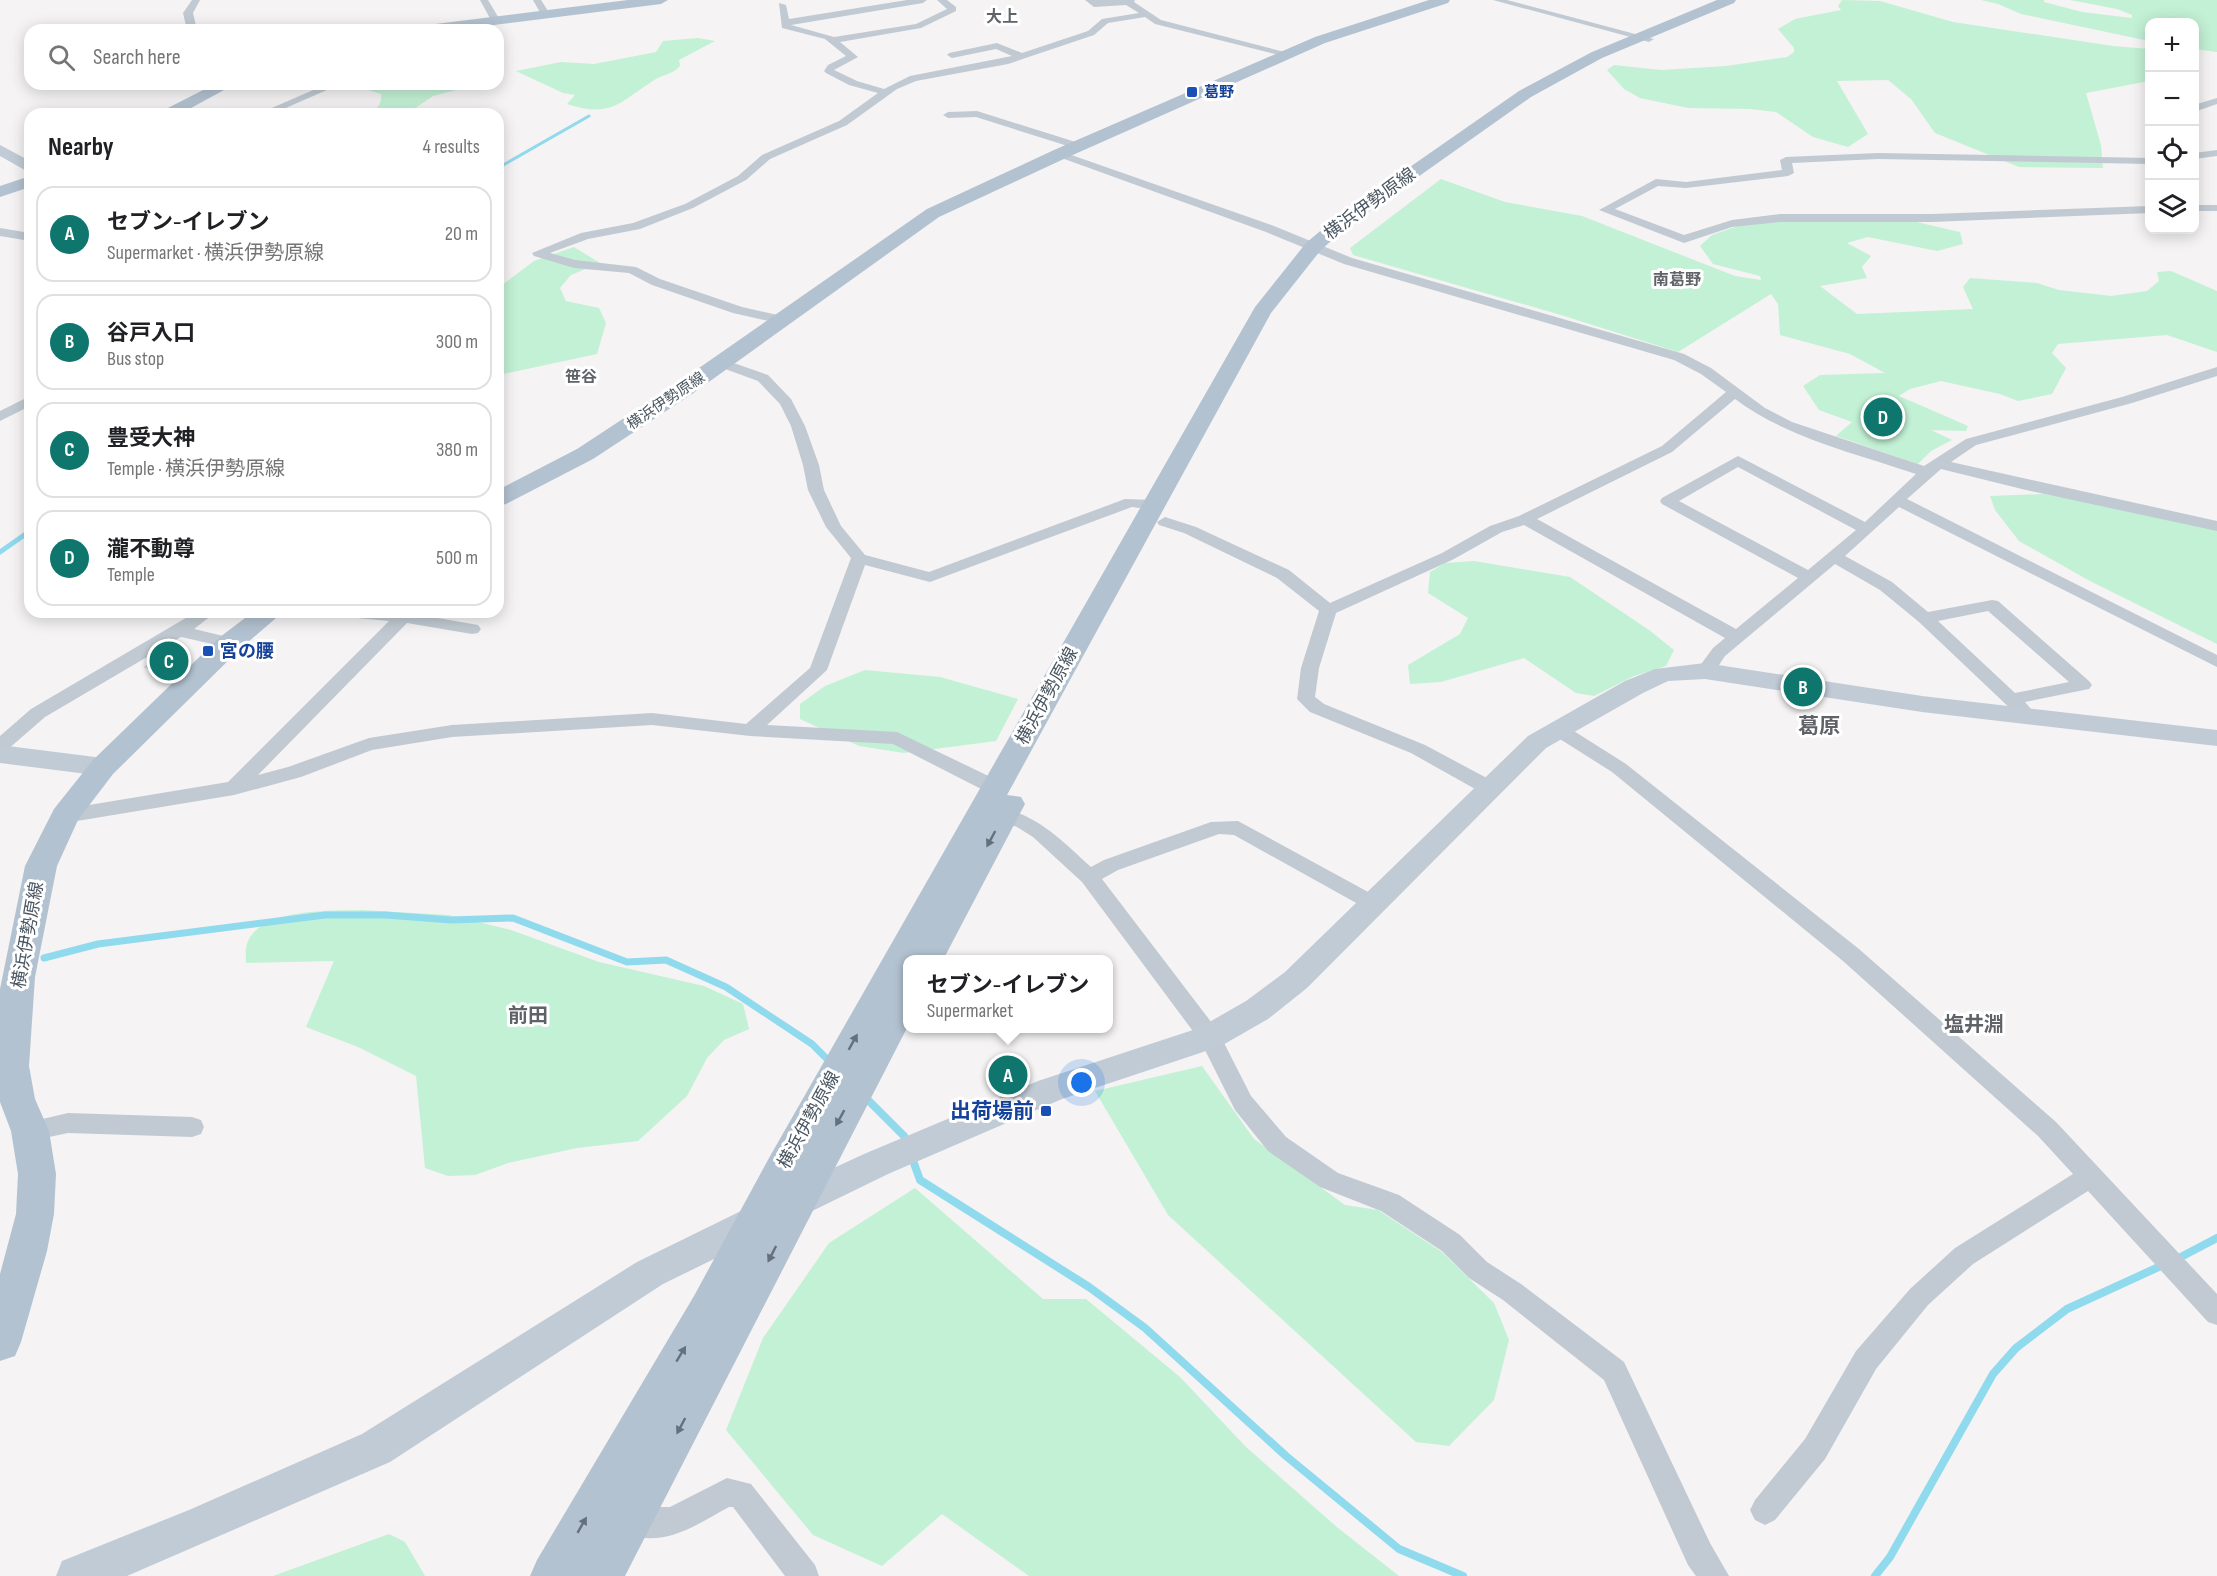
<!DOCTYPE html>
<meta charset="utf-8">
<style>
body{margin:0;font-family:"Sofia Sans Condensed","Noto Sans JP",sans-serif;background:#f2f2f2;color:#202124}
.controls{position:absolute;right:18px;top:18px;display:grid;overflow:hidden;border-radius:12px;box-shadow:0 3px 15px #0003}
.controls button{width:54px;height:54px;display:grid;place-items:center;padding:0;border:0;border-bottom:2px solid #e0e0e0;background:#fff;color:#202124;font:30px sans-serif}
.you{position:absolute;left:1082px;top:1083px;width:21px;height:21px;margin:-15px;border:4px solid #fff;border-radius:50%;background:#1a73e8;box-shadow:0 0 0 9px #1a73e833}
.badge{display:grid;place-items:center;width:39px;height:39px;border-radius:50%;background:#0f766e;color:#fff;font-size:20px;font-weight:700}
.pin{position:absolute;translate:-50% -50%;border:3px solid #fff;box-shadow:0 2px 6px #0006}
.popup{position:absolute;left:903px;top:955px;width:210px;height:78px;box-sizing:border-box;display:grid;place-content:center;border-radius:12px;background:#fff;filter:drop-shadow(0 2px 4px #0005);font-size:20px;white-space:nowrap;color:#757577}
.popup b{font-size:22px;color:#202124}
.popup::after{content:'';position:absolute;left:50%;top:100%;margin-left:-12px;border:12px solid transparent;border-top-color:#fff}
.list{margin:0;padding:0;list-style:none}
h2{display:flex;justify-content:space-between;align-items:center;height:78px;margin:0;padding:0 24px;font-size:26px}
h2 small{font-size:20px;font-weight:400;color:#757577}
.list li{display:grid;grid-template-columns:39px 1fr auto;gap:18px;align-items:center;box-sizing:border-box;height:96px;margin:0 12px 12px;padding:0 12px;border:2px solid #e0e0e0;border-radius:18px}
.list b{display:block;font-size:22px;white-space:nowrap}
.list p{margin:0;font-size:20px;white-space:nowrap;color:#757577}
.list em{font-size:20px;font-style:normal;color:#757577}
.icon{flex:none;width:33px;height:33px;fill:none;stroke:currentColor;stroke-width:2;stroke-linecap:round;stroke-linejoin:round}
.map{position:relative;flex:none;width:2217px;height:1576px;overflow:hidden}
.search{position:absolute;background:#fff;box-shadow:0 3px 15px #0003;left:24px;top:24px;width:480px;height:66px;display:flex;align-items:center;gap:15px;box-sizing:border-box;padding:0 21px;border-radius:18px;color:#757577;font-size:22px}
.panel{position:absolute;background:#fff;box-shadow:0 3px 15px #0003;left:24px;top:108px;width:480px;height:510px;border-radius:18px}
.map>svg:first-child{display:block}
.green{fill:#c3f1d5}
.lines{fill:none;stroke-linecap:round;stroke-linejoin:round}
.stream-far3{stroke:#90daee;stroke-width:3}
.stream-far2{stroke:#90daee;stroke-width:5}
.stream-far1{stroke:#90daee;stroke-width:7}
.stream{stroke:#90daee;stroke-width:8}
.building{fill:#cdcfd5;stroke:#d7d9de;stroke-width:1.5}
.street{fill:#c1cad2;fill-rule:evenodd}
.secondary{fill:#c1cbd6;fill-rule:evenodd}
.primary{fill:#b3c2d1;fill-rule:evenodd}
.oneway{fill:#64717d}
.transit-dot{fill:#1a4fb4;stroke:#fff;stroke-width:2}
.labels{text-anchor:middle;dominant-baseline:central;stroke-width:6;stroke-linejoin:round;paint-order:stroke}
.far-transit-label{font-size:15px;font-weight:bold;fill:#164399;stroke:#fff;text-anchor:start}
.far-street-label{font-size:15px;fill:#4a5661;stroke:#fff}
.far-neighbourhood-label{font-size:16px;font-weight:bold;fill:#5f6368;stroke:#fff}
.street-label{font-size:18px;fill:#4a5661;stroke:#fff}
.transit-label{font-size:18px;font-weight:bold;fill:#164399;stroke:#fff;text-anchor:start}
.neighbourhood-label{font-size:20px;font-weight:bold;fill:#5f6368;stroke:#fff}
.quarter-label{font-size:21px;font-weight:bold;fill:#5f6368;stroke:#fff}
.near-transit-label{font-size:21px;font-weight:bold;fill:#164399;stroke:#fff;text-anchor:end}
</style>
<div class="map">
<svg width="2217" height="1576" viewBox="0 0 2217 1576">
<rect width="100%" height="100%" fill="#f5f3f3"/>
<!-- green -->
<path class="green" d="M1842,0L1880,1L1953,22L2113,46L2150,49L2149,81L2086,93L2101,145L2103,168L2019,167L1935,133L1911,99L1888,80L1837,81L1868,134L1848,147L1813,137L1776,112L1750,109L1688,108L1640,98L1624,89L1607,70L1614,65L1661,70L1726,66L1787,57L1794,52V48L1778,29L1795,19L1841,10L1838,6Z
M1981,0H2044V2L2082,12L2132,18V15L2117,9L2070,0H2217V52L2195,49L2194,22H2150L2149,41L2021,14L1998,4Z
M698,38L715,41L679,60L680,66C673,74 665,74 656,79C620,101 613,119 567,104L575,95L563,93L516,71L561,62L594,64L656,52L663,41Z
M349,84H480L433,96L411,111L402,114H365C376,110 382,106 381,94Z
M1441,179L1505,202L1582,216L1735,276L1761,280L1760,276L1713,264L1700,246L1712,235L1755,220L1912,221L1960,232L1963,244L1937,251L1868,237L1847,243L1871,256L1862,267L1867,278L1820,286L1857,314L1973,309L1963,287L1970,278L2037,283L2059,290L2111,296L2147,291L2159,281L2157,272L2171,271L2217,291V352L2167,335L2058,344L2052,353L2066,368L2052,394L2018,401L2000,394L1941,381L1910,389L1899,396L1968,426L1966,431L1931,430L1952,440L1931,451L1918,464L1836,436L1852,422L1819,410L1803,386L1820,375L1885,373L1850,354L1780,335L1778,304L1771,294L1678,352L1561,315L1353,255L1350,248Z
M574,247L600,263L571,275L560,288L566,301L599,308L606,323L597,354L498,375V288L534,261Z
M2043,494L2195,519L2217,526V644L2090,581L2019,541L1995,510L1990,496Z
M1474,561L1570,577L1649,630L1674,650L1666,666L1634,676L1594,696L1576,693L1524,658L1441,682L1410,684L1408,665L1460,634L1468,618L1428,593L1430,572L1445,563Z
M865,670L940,677L1018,699L996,741L904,753L859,746L800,719V704L825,686Z
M361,910L449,915L511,930L599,962L704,986L743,1004L749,1029L724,1040L707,1058L687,1096L638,1141L577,1148L508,1163L475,1175L448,1176L425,1168L416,1076L358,1047L306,1027L334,961L246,963C246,957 245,950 247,944C258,908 330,911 361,910Z
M1202,1066L1254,1139L1345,1205L1378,1210L1442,1252L1494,1303L1509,1340L1494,1400L1449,1446L1416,1442L1168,1215L1095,1091Z
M915,1188L1043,1299H1086L1180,1377L1246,1447L1338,1528L1399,1576H1029L942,1514L882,1566L813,1535L726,1430L763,1338L829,1243Z
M389,1534L405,1542L425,1576H273Z"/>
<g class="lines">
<!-- stream-far3 -->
<path class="stream-far3" d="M498,168L589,116"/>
<!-- stream-far2 -->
<path class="stream-far2" d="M0,552L30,531"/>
<!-- stream-far1 -->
<path class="stream-far1" d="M44,958L98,944L325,915H385L451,920L513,918L627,962L666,960L726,987L812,1044L831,1063"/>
<!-- stream -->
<path class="stream" d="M864,1096L904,1136L907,1143
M911,1155L920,1180L1089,1287L1145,1328L1286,1456L1399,1549L1463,1576
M2175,1260L2217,1238
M1875,1576L1890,1557L1993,1374L2016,1348L2067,1309L2163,1265"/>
</g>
<!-- building -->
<path class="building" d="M164,655L186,662L167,675L145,667Z"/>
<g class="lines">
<!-- street -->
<path class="street" d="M192,0H200L193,13L197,30H187L183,13Z
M480,0H488L500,20L498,22H492Z
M533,0H541L550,14L548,16H542Z
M907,0H927L923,3L791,25L834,37L916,24L947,9L937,0H947L956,7V11L921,28L840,42L858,57L834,70L857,81L884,89L910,76L1012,56L996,49L952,58L947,55L949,53L997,43L1022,53L1088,31L1102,19L1139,13L1126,5L1094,7L1085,0H1135L1134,2L1161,20L1292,54L1287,57L1155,24L1145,17L1108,23L1094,35L1008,64L916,81L897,89L847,125L770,159L746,180L693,208L640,229L588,239L550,253L575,260L636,267L660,279L742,307L787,317L789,320L787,323L782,324L733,313L652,285L629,273L574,268L534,256L532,253L581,233L633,223L685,204L738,176L762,155L839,121L878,93L849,85L826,73L824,71L828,65L846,56L825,39L782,28L779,3L786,5L789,19Z
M1493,0H1507L1654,39L1649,42Z
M327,84L336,86L272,114H258Z
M2217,98V104L2194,112V105Z
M977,111L1082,144L1083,146L1078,149L1074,148L976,117L948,118L943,115L948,112Z
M2217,150V156L2194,159V153Z
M1060,151L1274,226L1352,258L1684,354L1711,368L1765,408L1792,422L1924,466L1966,439L2122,397L2217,367V376L2132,403L1976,445L1951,462L2217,521V531L2026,490L1941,469L1907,499L2217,655V667L1899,507L1845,556L1892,582L1928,612L1992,600L1998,601L2089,681L2092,685L2089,689L2025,702L2031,709L2029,713H2015L1919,622L1880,590L1835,564L1725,656C1718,666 1713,679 1699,675L1696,671L1713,648L1725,638L1524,525L1502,532L1454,559L1336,613L1319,668L1315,697L1324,704L1425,745L1498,784L1501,789L1498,794L1491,796L1484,794L1411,753L1310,712L1297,699L1301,668L1319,611L1277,578L1184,533L1159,525L1157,522L1165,517L1196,527L1289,570L1330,603L1442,553L1490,526L1519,516L1662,446L1726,392L1701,374L1674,360L1344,264L1266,232L1056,156V152ZM1735,399C1787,438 1855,453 1916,474L1865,522L1738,456L1662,498L1660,501L1662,504L1798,578L1736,629L1537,519L1672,452ZM1738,467L1856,530L1808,570L1679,501ZM1988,611L2069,682L2015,693L1938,621Z
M1878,153L2150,158V164L1878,159L1792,163L1794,173L1788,176L1686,188L1658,186L1615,209L1684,235L1732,220L1781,214H1932L2150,206V213L1932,222H1781L1732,227L1684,243L1599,210L1656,179L1686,182L1782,170L1780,160L1786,157Z
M2194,205H2217V211H2194Z
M0,228L30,233V241L0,236Z
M722,359L768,375L791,399L805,426L819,465L824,490L841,526L865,555L929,572L1125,499L1153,500L1161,505L1153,510L1132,507L930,582L865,565L827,670L767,725L897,732L1003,783L1006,788L1003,793L996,795L989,793L893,744L750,736L652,725L452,737L372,750L301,777L234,795L65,823L58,821L55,816L58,811L65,809L228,782L389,621L347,617L341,616L338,612H417L415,614L478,625L481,629L478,633L472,634L407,623L258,775L288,767L369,738L452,725L652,713L746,724L810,668L851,558L826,527L808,490L803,465L791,426L780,404L758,381L717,366L715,363Z
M30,396V406L0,421V411Z
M196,612H216L194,629L236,639L239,643L236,647L230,648L181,637L45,717L7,750L0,752V736L31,709Z
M1559,724L1566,726L1626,764L1859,949L2056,1122L2217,1294V1325L2208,1322L2088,1191L1973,1264L1928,1305L1876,1369L1825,1459L1775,1520L1765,1525L1755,1520L1750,1510L1755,1500L1805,1439L1856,1351L1910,1289L1955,1248L2073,1174L2038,1136L1843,961L1612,772L1552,734L1550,730L1552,726Z
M1004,808C1042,819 1062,841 1091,867L1104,860L1211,822L1238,821L1381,899L1385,904L1381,909L1374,912L1367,909L1234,835L1219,834L1118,870L1102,879L1218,1031L1251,1096L1286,1137L1338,1173L1399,1195L1460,1235L1487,1262L1521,1284L1624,1362L1710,1543L1729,1576H1696L1688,1565L1604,1380L1503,1300L1469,1278L1442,1251L1381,1211L1320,1187L1268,1151L1235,1110L1201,1042L1082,882L1033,837L1017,827L997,820L994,815L997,810Z
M68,1113L192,1117L201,1120L204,1127L201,1134L192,1137L68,1133L30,1141L21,1138L18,1131L21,1124Z
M727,1478L751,1484L815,1565L819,1576H785L733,1507H729C694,1526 662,1550 621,1532L616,1522L621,1512L631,1507H670Z"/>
<!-- secondary -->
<path class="secondary" d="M0,145L30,161V173L0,156Z
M1705,663L1922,696L2217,730V746L1922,712L1705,679L1668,681L1643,693L1546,748L1307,988L1268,1019L1221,1046L1062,1099L888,1174L663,1284L390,1462L127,1576H56L62,1561L189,1510L362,1434L637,1262L741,1211L864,1154L1038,1081L1199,1028L1246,1001L1285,972L1528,736L1625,681L1655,669Z
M0,745L103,758L112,761L116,767L112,773L103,776L0,763Z"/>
<!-- primary -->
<path class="primary" d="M628,0H668L661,4L453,30H412L419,26Z
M1429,0H1450L1448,3L1325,43L1066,158L939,217L692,394L593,459L506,504L498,506V490L577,449L676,384L927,209L1054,150L1315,37Z
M1717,0H1736L1734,3L1602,58L1531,97L1343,230L1320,251L1271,313L1007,795L1021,797L1025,804L943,960H908V976L905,981L908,980V1026L625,1576H530L537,1560L694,1296L769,1158L1255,307L1306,243L1331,222L1519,91L1592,52Z
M215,84H235L180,114H160L162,111Z
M30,176V187L0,197V186Z
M253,612H283L240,649L113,774L78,820L57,866L35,977L29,1066L35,1099L49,1131L56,1174L54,1214L47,1251L21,1342L15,1356L0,1361V1274L16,1214L18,1174L11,1131L0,1102V989L25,866L54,809L93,760L220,637Z"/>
</g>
<!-- one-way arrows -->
<defs><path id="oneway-solid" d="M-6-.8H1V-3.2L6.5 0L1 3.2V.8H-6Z" transform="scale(1.5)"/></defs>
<g class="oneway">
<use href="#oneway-solid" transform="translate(991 839) rotate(118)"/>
<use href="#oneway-solid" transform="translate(853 1042) rotate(-61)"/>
<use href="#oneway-solid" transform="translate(840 1118) rotate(119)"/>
<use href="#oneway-solid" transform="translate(772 1254) rotate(117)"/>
<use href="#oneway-solid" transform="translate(681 1354) rotate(-59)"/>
<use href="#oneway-solid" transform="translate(681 1426) rotate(118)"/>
<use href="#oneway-solid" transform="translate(582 1525) rotate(-60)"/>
</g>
<!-- markers -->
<g class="transit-dot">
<rect x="1186" y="86" width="12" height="12" rx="3"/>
<rect x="202" y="645" width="12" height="12" rx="3"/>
<rect x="1040" y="1105" width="12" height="12" rx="3"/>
</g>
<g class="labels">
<!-- far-transit labels -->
<g class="far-transit-label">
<text x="1204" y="92">葛野</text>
</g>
<!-- far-street labels -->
<g class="far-street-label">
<text transform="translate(666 401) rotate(-34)">横浜伊勢原線</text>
</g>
<!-- far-neighbourhood labels -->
<g class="far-neighbourhood-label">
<text x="1002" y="17">大上</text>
<text x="1677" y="280">南葛野</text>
<text x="581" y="377">笹谷</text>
</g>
<!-- street labels -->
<g class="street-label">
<text transform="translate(1370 204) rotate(-36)">横浜伊勢原線</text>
<text transform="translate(1047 696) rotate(-61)">横浜伊勢原線</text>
<text transform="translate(28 935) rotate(-80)">横浜伊勢原線</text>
<text transform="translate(809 1120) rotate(-61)">横浜伊勢原線</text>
</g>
<!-- transit labels -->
<g class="transit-label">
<text x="220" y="651">宮の腰</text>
</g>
<!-- neighbourhood labels -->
<g class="neighbourhood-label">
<text x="528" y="1016">前田</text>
<text x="1974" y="1025">塩井淵</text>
</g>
<!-- quarter labels -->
<g class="quarter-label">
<text x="1819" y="726">葛原</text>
</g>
<!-- near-transit labels -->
<g class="near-transit-label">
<text x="1034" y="1111">出荷場前</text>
</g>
</g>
</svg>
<div class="controls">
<button>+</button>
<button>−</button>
<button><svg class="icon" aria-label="locate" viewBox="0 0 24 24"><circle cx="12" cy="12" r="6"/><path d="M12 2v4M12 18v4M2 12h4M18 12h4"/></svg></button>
<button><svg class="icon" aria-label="layers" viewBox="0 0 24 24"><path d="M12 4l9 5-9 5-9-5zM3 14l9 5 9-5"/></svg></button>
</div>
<div class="you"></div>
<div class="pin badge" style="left:1008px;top:1075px">A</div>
<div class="popup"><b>セブン-イレブン</b>Supermarket</div>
<div class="pin badge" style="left:1803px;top:687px">B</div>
<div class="pin badge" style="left:169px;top:661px">C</div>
<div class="pin badge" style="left:1883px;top:417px">D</div>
<div class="search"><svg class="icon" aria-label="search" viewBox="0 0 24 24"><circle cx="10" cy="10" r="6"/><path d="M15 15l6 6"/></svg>Search here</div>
<section class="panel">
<h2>Nearby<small>4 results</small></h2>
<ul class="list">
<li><span class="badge">A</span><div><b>セブン-イレブン</b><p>Supermarket · 横浜伊勢原線</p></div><em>20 m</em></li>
<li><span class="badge">B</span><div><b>谷戸入口</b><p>Bus stop</p></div><em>300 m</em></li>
<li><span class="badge">C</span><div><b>豊受大神</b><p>Temple · 横浜伊勢原線</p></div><em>380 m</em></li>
<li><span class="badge">D</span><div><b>瀧不動尊</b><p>Temple</p></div><em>500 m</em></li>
</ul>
</section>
</div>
